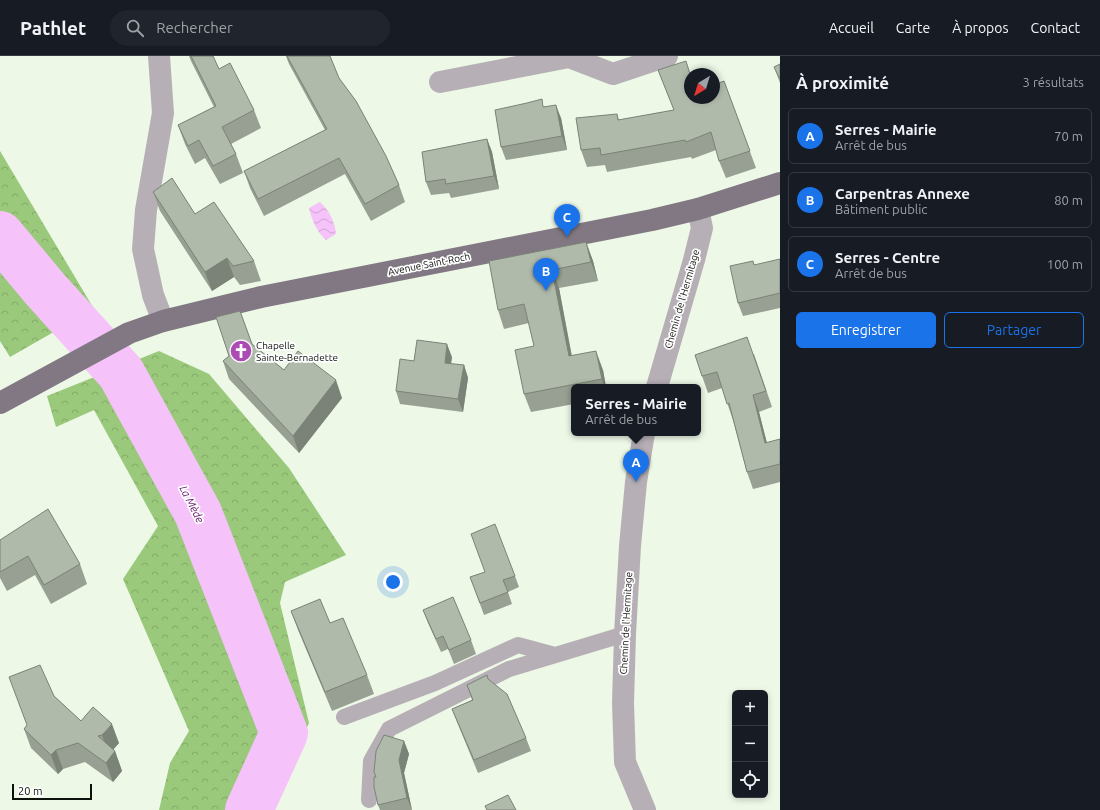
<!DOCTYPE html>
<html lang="fr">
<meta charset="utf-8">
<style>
body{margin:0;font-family:Ubuntu,sans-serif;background:#20242c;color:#f1f3f6}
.controls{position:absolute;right:12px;bottom:12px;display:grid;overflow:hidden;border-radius:6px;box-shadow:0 2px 6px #0003}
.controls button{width:36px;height:36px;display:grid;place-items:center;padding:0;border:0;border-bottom:1px solid #363941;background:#171b24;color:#f1f3f6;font:20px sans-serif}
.compass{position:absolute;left:684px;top:12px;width:36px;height:36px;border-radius:50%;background:#171b24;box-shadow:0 2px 6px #0003;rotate:218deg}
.scale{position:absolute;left:12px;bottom:10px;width:80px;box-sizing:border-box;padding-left:4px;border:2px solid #0d110b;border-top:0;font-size:11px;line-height:14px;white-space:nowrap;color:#0d110b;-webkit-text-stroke:3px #fff;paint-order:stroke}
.you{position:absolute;left:393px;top:526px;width:14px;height:14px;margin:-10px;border:3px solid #fff;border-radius:50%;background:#1a73e8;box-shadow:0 0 0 6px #1a73e833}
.badge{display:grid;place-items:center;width:26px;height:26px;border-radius:50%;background:#1a73e8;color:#fff;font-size:13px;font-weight:700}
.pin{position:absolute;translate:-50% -33px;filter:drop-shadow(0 1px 2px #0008)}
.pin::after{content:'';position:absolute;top:21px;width:14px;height:12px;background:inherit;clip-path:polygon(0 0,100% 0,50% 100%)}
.popup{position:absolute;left:571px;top:328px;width:130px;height:52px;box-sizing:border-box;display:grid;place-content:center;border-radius:6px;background:#171b24;filter:drop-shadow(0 1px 3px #0005);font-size:13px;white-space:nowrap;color:#9ea1a6}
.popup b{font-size:15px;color:#f1f3f6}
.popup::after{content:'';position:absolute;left:50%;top:100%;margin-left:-8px;border:8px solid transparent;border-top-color:#171b24}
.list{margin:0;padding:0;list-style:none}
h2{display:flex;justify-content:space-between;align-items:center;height:52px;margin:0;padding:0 16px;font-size:17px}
h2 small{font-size:13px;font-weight:400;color:#9ea1a6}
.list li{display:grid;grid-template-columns:26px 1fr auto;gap:12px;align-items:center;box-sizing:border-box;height:56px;margin:0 8px 8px;padding:0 8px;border:1px solid #363941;border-radius:6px}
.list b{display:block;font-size:15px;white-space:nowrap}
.list p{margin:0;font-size:13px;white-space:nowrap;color:#9ea1a6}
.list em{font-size:13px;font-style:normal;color:#9ea1a6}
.actions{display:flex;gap:8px;padding:12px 16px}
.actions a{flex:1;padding:9px 0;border:1px solid #1a73e8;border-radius:6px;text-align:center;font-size:14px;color:#1a73e8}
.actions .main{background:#1a73e8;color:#fff}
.icon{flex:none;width:22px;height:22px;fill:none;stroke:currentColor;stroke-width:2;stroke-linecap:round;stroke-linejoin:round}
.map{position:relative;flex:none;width:780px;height:754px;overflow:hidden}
header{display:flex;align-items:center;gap:24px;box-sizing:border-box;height:56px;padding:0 20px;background:#171b24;border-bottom:1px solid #363941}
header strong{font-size:19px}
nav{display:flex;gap:22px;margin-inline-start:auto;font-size:14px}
.search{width:280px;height:36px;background:#20242c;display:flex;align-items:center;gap:10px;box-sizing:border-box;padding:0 14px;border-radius:22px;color:#9ea1a6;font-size:15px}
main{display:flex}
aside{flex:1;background:#171b24}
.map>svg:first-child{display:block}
.forest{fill:url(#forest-crowns)}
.water{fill:url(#water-waves)}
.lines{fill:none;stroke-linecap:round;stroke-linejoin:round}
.river{stroke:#f5c2f9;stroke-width:48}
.lane{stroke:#b6b0b6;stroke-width:16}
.street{stroke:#b6b0b6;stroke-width:22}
.primary{stroke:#827883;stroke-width:22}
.wall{fill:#97a092}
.shaded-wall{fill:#7b8277}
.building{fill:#b0baaa;stroke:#7b8277}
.labels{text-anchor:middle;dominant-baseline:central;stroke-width:3.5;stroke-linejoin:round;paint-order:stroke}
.street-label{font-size:10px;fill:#0d110b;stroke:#fff}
.poi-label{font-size:10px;fill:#0d110b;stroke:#fff;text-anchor:start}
.water-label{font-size:11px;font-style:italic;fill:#601466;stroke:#fff}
</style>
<header>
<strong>Pathlet</strong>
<div class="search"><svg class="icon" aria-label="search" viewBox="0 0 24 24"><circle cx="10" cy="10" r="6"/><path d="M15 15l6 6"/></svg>Rechercher</div>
<nav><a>Accueil</a><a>Carte</a><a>À propos</a><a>Contact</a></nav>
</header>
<main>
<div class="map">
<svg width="780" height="754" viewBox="0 0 780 754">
<defs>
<pattern id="forest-crowns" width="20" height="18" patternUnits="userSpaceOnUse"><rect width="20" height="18" fill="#9ac97b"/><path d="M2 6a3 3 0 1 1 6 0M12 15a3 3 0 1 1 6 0" fill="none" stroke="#84ac69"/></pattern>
<pattern id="water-waves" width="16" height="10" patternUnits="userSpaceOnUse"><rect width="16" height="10" fill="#f5c2f9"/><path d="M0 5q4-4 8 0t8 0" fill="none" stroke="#d1a6d4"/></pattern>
</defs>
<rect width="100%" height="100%" fill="#edf8e7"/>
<!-- forest -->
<path class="forest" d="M0,95L94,253L10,301L0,285Z
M159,295L209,318L289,412L346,499L285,526L280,547L309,667L267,754H159L170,707L189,675L123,523L158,470L94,354L56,371L47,340Z"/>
<!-- water -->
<path class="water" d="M320,146C329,154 335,166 336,178L326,184C316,175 312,164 309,152Z"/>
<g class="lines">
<!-- river -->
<path class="river" d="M0,179L45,233L121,317L198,457L284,677L249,754"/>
<!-- lane -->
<path class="lane" d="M344,661L435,627L518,589L555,599
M369,744L371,705L389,673L509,613L625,578"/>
<!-- street -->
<path class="street" d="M159,0L163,57L146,154L143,193L153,239L163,265
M440,26L569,1L613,18L667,0
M657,331L694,204L702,172L698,153
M644,377L636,426L630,490L625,578L623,647L625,706L645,754"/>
<!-- primary -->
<path class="primary" d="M0,347L129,277L163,265L261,241L652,164L698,153L780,127"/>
</g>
<!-- wall -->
<path class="wall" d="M189,0H213L219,13L254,54L261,72L231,88L236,98L243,117L220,128L205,102L195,108L185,88L178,69L214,51L191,5Z
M286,0H330L339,22L399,129L405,146L371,165L345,118L264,160L250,132L244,115L325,74L289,8Z
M780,8V27L774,11Z
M658,14L690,42L724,25L756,112L726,122L719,105L716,94L692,103L691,101L607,116L605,109L587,111L581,94L617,58L619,64L674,54Z
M545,51L561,62L567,94L506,104L501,91Z
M487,83L492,96L499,133L451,142L449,137L431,139L426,126Z
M153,136L195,158L254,205L261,225L240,229L234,221L212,235L160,155Z
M586,186L593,205L598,225L559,232L572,300L603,314L606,331H574V348L531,356L524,338L534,290L529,267L504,273L498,254Z
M780,203V252L743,260L738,247Z
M240,255L252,289L284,314L342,342L299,397L229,323L223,305L229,300Z
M754,298L772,351L759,356L767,387L780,383V426L753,433L747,416L733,364L722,332L708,337L702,320Z
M452,301L451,308L464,309L468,322L463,356L400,348L396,335L414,305Z
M0,484L80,508L87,528L51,548L35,519L7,535L0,522Z
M485,516L515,520L519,531L508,536L512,548L484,559L470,521Z
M423,554L471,584L476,598L454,608L448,593L441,596L428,567Z
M291,555L330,567L367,619L374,638L332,655L298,574Z
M488,623L526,682L531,695L478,717L457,666L452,653L472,644L467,629Z
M54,640L81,665L119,687L113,694L115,695L122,715L113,726L85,706L63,713L58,718L31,692L24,673Z
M404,685L409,698L404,717L412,754H380L378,749L376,721Z"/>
<!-- shaded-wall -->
<path class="shaded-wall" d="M556,49L561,62L567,94L562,80Z
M487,83L492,96L499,133L494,120Z
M586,186L593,205L598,225L591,206Z
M227,202L234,221L212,235L205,216Z
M552,214L559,232L575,319L569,300Z
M447,288L452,301L449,320L445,307Z
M596,295L603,314L606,331H604L602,323Z
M464,309L468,322L463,356L458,343Z
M336,324L342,342L299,397L293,380Z
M753,339L759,356L771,404L765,387Z
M112,668L119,687L109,698L102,679Z
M404,685L409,698L404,717L412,754L407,742L399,704Z
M56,694L63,713L58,718L51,699Z
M115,695L122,715L113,726L106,707Z"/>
<!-- building -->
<path class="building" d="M191,0H213L219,13L230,7L254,54L222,71L236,98L213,110L199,84L188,90L178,69L216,50Z
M287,0H330L339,22L356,45L386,100L399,129L365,148L339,102L258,143L244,115L327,73Z
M686,5L690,18V42H714V29L724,25L750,95L719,105L711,76L686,86L685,84L601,99L600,92L581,94L576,62L617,58L618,64L674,54L658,14Z
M780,8V23L774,11Z
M542,43L543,51L556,49L562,80L501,91L495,54L527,47Z
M487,83L494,120L446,128L445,123L426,126L422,96Z
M172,122L195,158L214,146L254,205L233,210L227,202L205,216L153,136Z
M586,186L591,206L552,214L569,300L596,295L602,323L524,338L515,294L534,290L524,248L498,254L489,205Z
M780,203V237L738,247L730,210L753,205L754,209Z
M240,255L252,288L284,314L298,295L336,324L293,380L223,305L229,300L216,261Z
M747,281L766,335L753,339L765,387L780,383V408L747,416L729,347L727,348L717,316L702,320L695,299Z
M417,284L447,288L445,307L464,309L458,343L396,335L400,303L414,305Z
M48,453L80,508L44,529L28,500L0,516V484Z
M495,468L515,520L503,524L508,536L480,547L470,521L485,516L471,478Z
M453,541L471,584L449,594L443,580L436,583L423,554Z
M320,543L330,567L343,562L367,619L325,636L291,555Z
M40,609L54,640L81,665L93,651L112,668L102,679L98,680L115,695L106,707L78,687L56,694L51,699L24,673L27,669L9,621Z
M487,619L488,623L507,638L526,682L474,704L452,653L473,644L467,629Z
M384,679L404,685L399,704L407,742L378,749L374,731V721H376L374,716L376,695Z
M508,739L516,754H487L485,750Z"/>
<!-- icons -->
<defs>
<g id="church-disc" transform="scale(1.15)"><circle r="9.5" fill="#ab4bb3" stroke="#fff"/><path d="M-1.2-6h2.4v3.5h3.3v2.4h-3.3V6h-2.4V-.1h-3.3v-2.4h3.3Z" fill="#fff"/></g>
</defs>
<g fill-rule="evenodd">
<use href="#church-disc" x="241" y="295"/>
</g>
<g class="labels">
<!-- street labels -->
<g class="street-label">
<text transform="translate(429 208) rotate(-11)">Avenue Saint-Roch</text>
<text transform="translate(682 243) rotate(-74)">Chemin de l'Hermitage</text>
<text transform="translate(626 567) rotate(-87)">Chemin de l'Hermitage</text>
</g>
<!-- poi labels -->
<g class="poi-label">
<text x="256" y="289">Chapelle<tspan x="256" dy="12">Sainte-Bernadette</tspan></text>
</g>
<!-- water labels -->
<g class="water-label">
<text transform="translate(192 448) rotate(63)">La Mède</text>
</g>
</g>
</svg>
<div class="controls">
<button>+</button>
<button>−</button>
<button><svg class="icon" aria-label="locate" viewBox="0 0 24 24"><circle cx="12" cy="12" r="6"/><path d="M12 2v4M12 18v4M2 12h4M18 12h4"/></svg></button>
</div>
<svg class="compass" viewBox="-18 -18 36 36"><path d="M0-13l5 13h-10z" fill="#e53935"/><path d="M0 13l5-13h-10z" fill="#9ea1a6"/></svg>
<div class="scale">20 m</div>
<div class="you"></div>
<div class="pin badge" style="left:636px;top:426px">A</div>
<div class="popup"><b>Serres - Mairie</b>Arrêt de bus</div>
<div class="pin badge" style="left:546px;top:235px">B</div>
<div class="pin badge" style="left:567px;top:181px">C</div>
</div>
<aside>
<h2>À proximité<small>3 résultats</small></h2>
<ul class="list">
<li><span class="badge">A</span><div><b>Serres - Mairie</b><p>Arrêt de bus</p></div><em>70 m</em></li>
<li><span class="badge">B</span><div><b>Carpentras Annexe</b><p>Bâtiment public</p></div><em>80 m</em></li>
<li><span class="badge">C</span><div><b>Serres - Centre</b><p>Arrêt de bus</p></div><em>100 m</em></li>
</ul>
<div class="actions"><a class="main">Enregistrer</a><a>Partager</a></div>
</aside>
</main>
